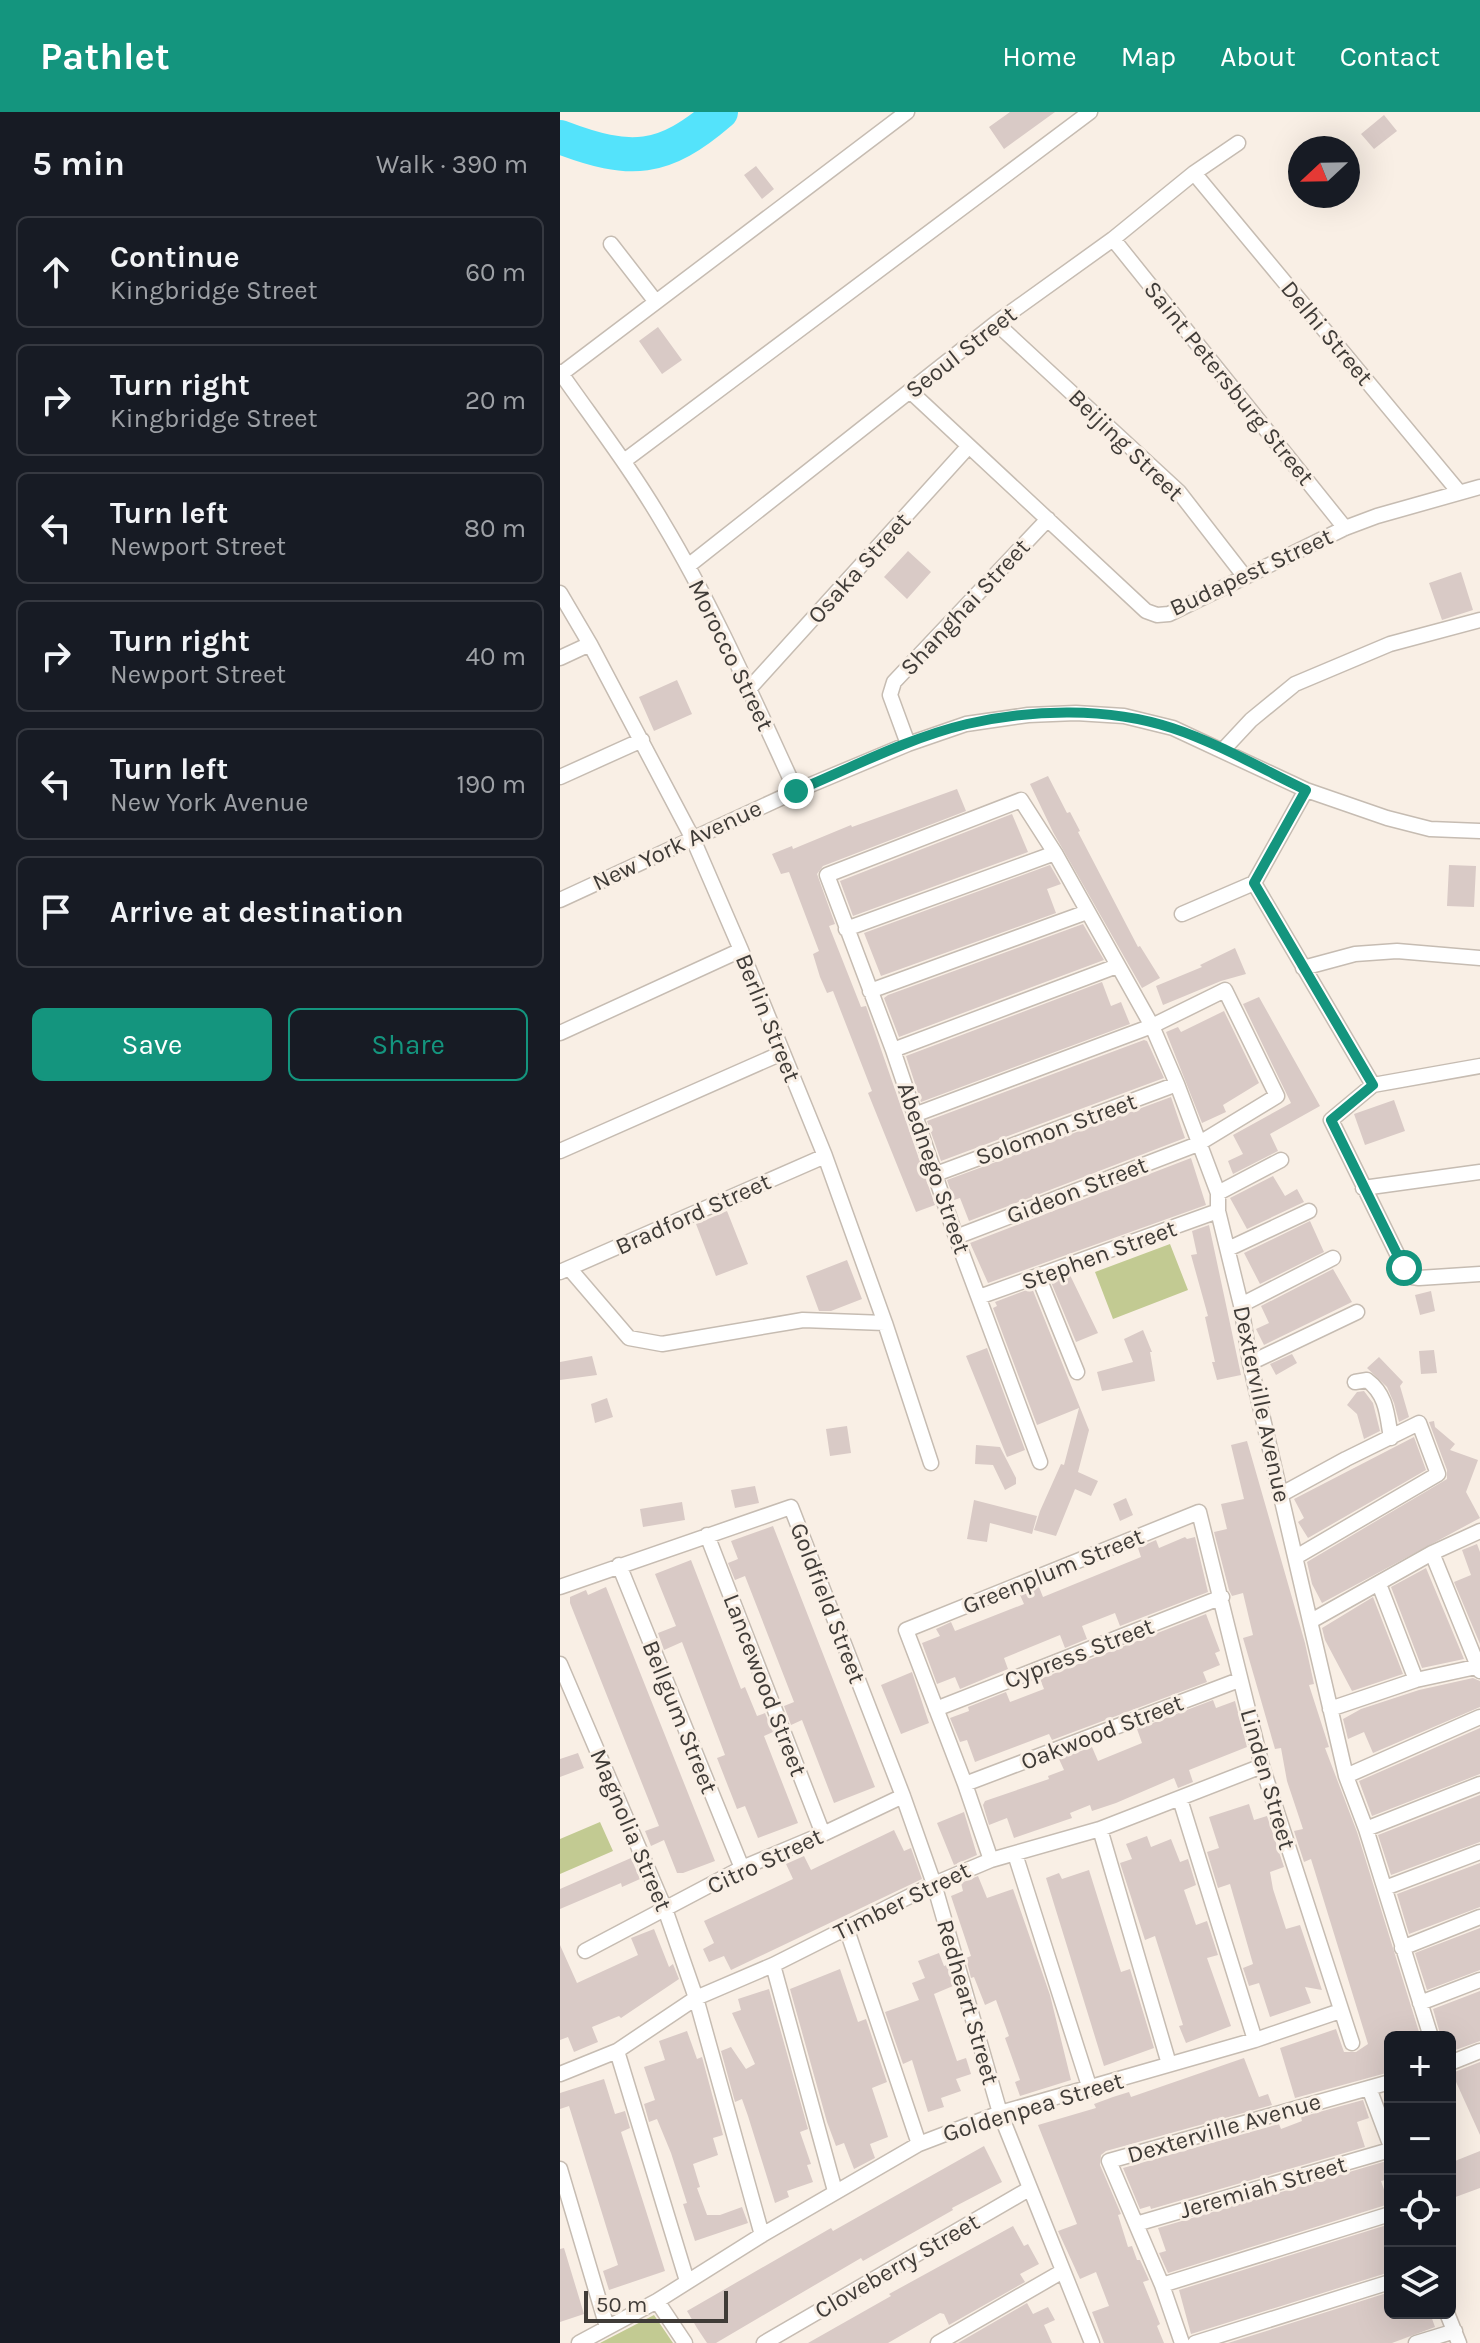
<!DOCTYPE html>
<meta charset="utf-8">
<style>
body{margin:0;font-family:Karla,sans-serif;background:#242831;color:#f1f3f6}
.controls{position:absolute;right:24px;bottom:24px;display:grid;overflow:hidden;border-radius:12px;box-shadow:0 8px 32px #0002}
.controls button{width:72px;height:72px;display:grid;place-items:center;padding:0;border:0;border-bottom:2px solid #363941;background:#171b24;color:#f1f3f6;font:40px sans-serif}
.compass{position:absolute;left:728px;top:24px;width:72px;height:72px;border-radius:50%;background:#171b24;box-shadow:0 8px 32px #0002;rotate:248deg}
.scale{position:absolute;left:24px;bottom:20px;width:144px;box-sizing:border-box;padding-left:8px;border:4px solid #403c38;border-top:0;font-size:22px;line-height:28px;white-space:nowrap;color:#403c38;-webkit-text-stroke:6px #f9efe5;paint-order:stroke}
.stop{position:absolute;width:24px;height:24px;margin:-18px;border:6px solid #14957e;border-radius:50%;background:#fff}
.stop.end{background:#14957e;border-color:#fff;box-shadow:0 2px 8px #0008}
.list{margin:0;padding:0;list-style:none}
h2{display:flex;justify-content:space-between;align-items:center;height:104px;margin:0;padding:0 32px;font-size:34px}
h2 small{font-size:26px;font-weight:400;color:#9ea1a6}
.list li{display:grid;grid-template-columns:52px 1fr auto;gap:24px;align-items:center;box-sizing:border-box;height:112px;margin:0 16px 16px;padding:0 16px;border:2px solid #363941;border-radius:12px}
.list b{display:block;font-size:30px;white-space:nowrap}
.list p{margin:0;font-size:26px;white-space:nowrap;color:#9ea1a6}
.list em{font-size:26px;font-style:normal;color:#9ea1a6}
.actions{display:flex;gap:16px;padding:24px 32px}
.actions a{flex:1;padding:18px 0;border:2px solid #14957e;border-radius:12px;text-align:center;font-size:28px;color:#14957e}
.actions .main{background:#14957e;color:#fff}
.icon{flex:none;width:44px;height:44px;fill:none;stroke:currentColor;stroke-width:2;stroke-linecap:round;stroke-linejoin:round}
.map{position:relative;flex:none;width:920px;height:2231px;overflow:hidden}
header{display:flex;align-items:center;gap:48px;box-sizing:border-box;height:112px;padding:0 40px;background:#14957e;color:#fff}
header strong{font-size:38px}
nav{display:flex;gap:44px;margin-inline-start:auto;font-size:28px}
main{display:flex}
aside{flex:1;background:#171b24}
.map>svg:first-child{display:block}
.green{fill:#c2ca92}
.lines{fill:none;stroke-linecap:round;stroke-linejoin:round}
.river{stroke:#54e3fb;stroke-width:34}
.building{fill:#d9cac6}
.street-casing{stroke:#c6bcb2;stroke-width:17}
.street{stroke:#fff;stroke-width:14}
.route{stroke:#14957e;stroke-width:10}
.labels{text-anchor:middle;dominant-baseline:central;stroke-width:6;stroke-linejoin:round;paint-order:stroke}
.street-label{font-size:24px;fill:#403c38;stroke:#f9efe5}
</style>
<header>
<strong>Pathlet</strong>
<nav><a>Home</a><a>Map</a><a>About</a><a>Contact</a></nav>
</header>
<main>
<aside>
<h2>5 min<small>Walk · 390 m</small></h2>
<ul class="list">
<li><svg class="icon" aria-label="ahead" viewBox="0 0 24 24"><path d="M12 20V5M6 11l6-6 6 6"/></svg><div><b>Continue</b><p>Kingbridge Street</p></div><em>60 m</em></li>
<li><svg class="icon" aria-label="right" viewBox="0 0 24 24"><path d="M7 20v-9h11M14 6l5 5-5 5"/></svg><div><b>Turn right</b><p>Kingbridge Street</p></div><em>20 m</em></li>
<li><svg class="icon" aria-label="left" viewBox="0 0 24 24"><path d="M17 20v-9H6M10 6l-5 5 5 5"/></svg><div><b>Turn left</b><p>Newport Street</p></div><em>80 m</em></li>
<li><svg class="icon" aria-label="right" viewBox="0 0 24 24"><path d="M7 20v-9h11M14 6l5 5-5 5"/></svg><div><b>Turn right</b><p>Newport Street</p></div><em>40 m</em></li>
<li><svg class="icon" aria-label="left" viewBox="0 0 24 24"><path d="M17 20v-9H6M10 6l-5 5 5 5"/></svg><div><b>Turn left</b><p>New York Avenue</p></div><em>190 m</em></li>
<li><svg class="icon" aria-label="arrive" viewBox="0 0 24 24"><path d="M6 21V4h12l-3 4 3 4H6"/></svg><div><b>Arrive at destination</b></div></li>
</ul>
<div class="actions"><a class="main">Save</a><a>Share</a></div>
</aside>
<div class="map">
<svg width="920" height="2231" viewBox="0 0 920 2231">
<rect width="100%" height="100%" fill="#f9efe5"/>
<!-- green -->
<path class="green" d="M610,1132L628,1178L553,1207L535,1160Z
M40,1710L53,1739L0,1762V1727Z
M94,2203L113,2231H40Z"/>
<g class="lines">
<!-- river -->
<path class="river" d="M0,25C71,52 103,50 161,0"/>
</g>
<!-- building -->
<path class="building" d="M450,0H495L444,37L429,15Z
M824,3L837,19L814,37L801,22Z
M196,54L214,77L202,87L184,63Z
M98,215L122,248L102,262L79,229Z
M348,439L371,460L347,487L324,465Z
M901,460L913,498L882,508L869,471Z
M117,568L132,602L94,619L79,585Z
M488,664L507,701L510,700L520,719L518,720L578,835L580,834L600,866L582,876L493,720L470,672Z
M397,677L406,699L263,754L257,762L275,812L269,814L301,895L306,894L375,1093L356,1100L308,981L312,979L273,879L267,881L260,865L253,842L259,839L229,760L221,762L212,742L232,734L233,737L291,713L292,715Z
M452,702L468,740L293,804L280,769Z
M490,753L501,772L487,777L496,801L321,864L304,821Z
M889,753L916,754L914,795L887,794Z
M523,812L544,848L339,925L324,886L328,883Z
M675,836L686,862L661,869L603,893L596,874L642,855L640,853Z
M542,870L551,894L561,890L570,912L361,990L346,944Z
M699,885L760,994L710,1022L718,1039L673,1062L668,1049L683,1042L673,1023L731,991L683,892Z
M664,899L699,971L663,993L666,1000L642,1011L606,920L618,915L621,920Z
M584,928L587,929L604,966L381,1049L367,1009Z
M611,985L625,1026L409,1109L400,1086L394,1088L387,1068Z
M834,988L845,1019L805,1033L794,1002Z
M631,1046L646,1093L428,1171L410,1131Z
M713,1064L725,1084L737,1077L744,1090L687,1117L670,1086Z
M167,1099L188,1152L156,1164L136,1112Z
M750,1109L764,1140L700,1172L684,1141Z
M649,1113L681,1263L657,1268L652,1250H655L645,1205L648,1204L631,1143L637,1142L632,1119Z
M287,1148L302,1187L271,1199H259L246,1164Z
M773,1157L792,1190L704,1233L696,1217L709,1211L701,1194Z
M510,1163L538,1221L516,1230L491,1170Z
M472,1176L529,1318L518,1360L538,1369L531,1384L515,1377L496,1424L474,1418L480,1399L501,1352L504,1353L519,1296L477,1313L433,1196L437,1194L435,1190Z
M871,1179L875,1199L860,1203L855,1183Z
M583,1218L592,1240H590L595,1269L542,1279L537,1260L573,1250L564,1227Z
M427,1236L465,1338L447,1345L406,1244Z
M874,1238L877,1261L861,1262L859,1239Z
M732,1242L737,1251L716,1263L710,1252Z
M32,1244L37,1263L0,1268V1250Z
M819,1245L843,1270L840,1274L849,1305L839,1310L834,1291L827,1275L807,1256Z
M804,1279L813,1291L820,1319L804,1327L797,1302L787,1293L797,1280Z
M47,1286L53,1305L35,1311L31,1292Z
M874,1309L875,1315L895,1332L890,1338L918,1348L906,1380L920,1406L762,1491L752,1472L747,1450L887,1367V1358L869,1310Z
M287,1314L291,1341L270,1344L266,1317Z
M854,1325L866,1358L748,1426L738,1410L744,1406L734,1387Z
M687,1329L745,1531L754,1572L749,1573L769,1635L765,1636L797,1720L859,1920L845,1925H830V1960L735,1986L720,1936L776,1917L784,1940H796L808,1932L751,1747L744,1750L734,1719L743,1717L727,1669L721,1636L715,1637L683,1526L693,1523L683,1481L672,1484L669,1478L654,1420L667,1417L661,1392L684,1387L671,1333Z
M416,1333L440,1335L456,1366V1372L445,1378L433,1353L415,1352Z
M195,1374L199,1391L175,1396L171,1378Z
M566,1386L573,1403L560,1409L553,1392Z
M414,1388L477,1404L472,1422L430,1411L427,1430L407,1427Z
M122,1390L125,1408L83,1415L80,1397Z
M213,1414L315,1675L274,1691L242,1608L231,1613L224,1594L234,1590L185,1464L175,1468L168,1451L178,1447L171,1429Z
M625,1425L627,1427L635,1425L648,1480L560,1514L555,1501L522,1514L527,1527L505,1536L500,1523L444,1546L448,1557L400,1577L395,1565L377,1572L362,1531L380,1524L376,1517L391,1510L395,1519L464,1492L460,1483L479,1475L483,1485L581,1445L578,1436L596,1428L599,1436Z
M917,1432L920,1440V1532L894,1470L911,1463L902,1438Z
M131,1448L181,1577L185,1575L197,1604L205,1601L213,1620L204,1624L238,1711L198,1726L185,1694L177,1697L157,1646L165,1643L122,1530L104,1538L98,1521L116,1514L95,1462Z
M866,1456L904,1547L862,1556L831,1475Z
M46,1475L155,1749L123,1761H117L104,1728L91,1734L85,1719L99,1714L10,1491V1485L26,1478L28,1483Z
M813,1485L843,1562L792,1579L765,1528L762,1516Z
M646,1502L660,1539L655,1541L660,1553L643,1560L647,1570L492,1628L489,1622L415,1650L407,1628L400,1630L390,1606L409,1599L408,1595L446,1580L450,1590L484,1577L480,1567Z
M352,1560L369,1611L341,1622L321,1573Z
M913,1566L920,1569V1595L813,1641L804,1620L788,1627L783,1607L801,1597L859,1578Z
M653,1588L656,1596L675,1589L687,1635L629,1658L633,1670L618,1676L614,1666L556,1691L532,1699L530,1693L510,1701L512,1706L454,1726L447,1706L429,1713L423,1693L425,1689L489,1667L488,1664L504,1658L499,1647L532,1635L538,1649L582,1631L577,1617Z
M920,1616V1662L812,1704L799,1669Z
M18,1641L24,1656L0,1665V1647Z
M920,1683V1730L831,1763L818,1723Z
M689,1692L694,1708L707,1704L724,1755L710,1760L713,1777L726,1817L740,1813L762,1878L745,1875L751,1891L710,1905L699,1871L689,1874L683,1856L693,1852L670,1772L658,1776L647,1740L659,1736L649,1705Z
M404,1700L417,1743L394,1753L377,1711Z
M334,1718L344,1739L351,1736L362,1767L171,1858L164,1844L149,1850L143,1837L154,1831L144,1809L233,1767L226,1752L244,1744L251,1758Z
M587,1724L591,1735L611,1727L620,1750L628,1747L636,1773L624,1778L636,1813L647,1809L658,1843L647,1846L671,1914L626,1931L619,1914L623,1913L595,1824L585,1828L560,1751L572,1747L566,1732Z
M71,1746L80,1767L62,1775L61,1771L0,1797V1777Z
M920,1751V1795L849,1822L837,1782Z
M529,1758L561,1860L570,1857L594,1936L544,1954L486,1766L499,1761L502,1767Z
M418,1764L427,1786L453,1777L490,1883L511,1968L460,1984L455,1970L460,1968L445,1926L449,1924L436,1888L425,1893L414,1865L411,1866L406,1846L411,1844L391,1784L403,1779L401,1771Z
M920,1816V1858L867,1878L855,1841Z
M94,1817L109,1855L113,1852L119,1867L61,1906L59,1904L32,1915L38,1930L14,1940L8,1925L0,1928V1833L17,1871L78,1843L71,1826Z
M379,1841L384,1854L387,1853L393,1874L374,1882L397,1949L406,1946L411,1962L396,1967L401,1979L381,1986L384,1995L368,2000L352,1948L343,1952L325,1900L359,1888L352,1871L365,1866L358,1849Z
M280,1857L298,1910L306,1907L327,1970L312,1976L328,2025L310,2032L315,2046L294,2057L284,2031L276,2034L267,2010L230,1877Z
M209,1877L248,2017L240,2020L251,2052L247,2053L253,2070L227,2079L229,2085L215,2091L188,2004L182,1987L175,1990L161,1939L171,1935L186,1957L195,1952L172,1901L181,1898L178,1887Z
M920,1879V1929L890,1940V1925H881L873,1897Z
M127,1919L137,1947L142,1945L163,2023L153,2026L158,2043L133,2052L140,2075L137,2076L147,2103H160L182,2095L188,2111L135,2129L123,2092L127,2091L111,2041L97,2007L89,2010L84,1992L95,1988L84,1955L105,1948L99,1929Z
M684,1946L699,1985L708,1982L712,1993L546,2039L541,2043L540,2053L561,2102L558,2103L568,2135L572,2134L577,2148H580L589,2168L583,2170L600,2212L597,2214L604,2231H544L532,2200L549,2194L536,2160L520,2167L498,2119L517,2112L478,2013L536,1996L534,1992L553,1985L569,1980L571,1985Z
M920,1950V2023L892,1961Z
M44,1967L55,2002L65,1999L70,2016L61,2020L105,2159L49,2178L43,2159L58,2153L9,1994L0,1997V1981Z
M803,1988L809,2006L797,2010L805,2035L591,2097L590,2094L580,2097L563,2056L719,2012L721,2017L742,2009L741,2005Z
M424,2034L442,2070L392,2096L393,2098L303,2149L301,2146L156,2231H147L137,2216L127,2199L271,2116L273,2119Z
M920,2039V2076L890,2087V2051Z
M830,2048V2067L821,2069L829,2092L608,2161L599,2141L606,2139L598,2116Z
M830,2112V2160L631,2222L619,2178Z
M453,2114L464,2134L468,2132L479,2152L460,2162L465,2170L389,2213L384,2202L380,2201L328,2231H248L331,2184L329,2182Z
M4,2136L24,2202L0,2210V2137Z
M830,2180V2201H870L875,2215L832,2231H668Z
M467,2191L473,2202L488,2195L495,2208L484,2213L492,2231H398Z"/>
<g class="lines">
<!-- street casing -->
<g class="street-casing">
<path id="street" d="M634,61L899,380
M553,127L785,416
M51,132L96,190
M436,211L619,380L685,465
M0,260C35,310 72,358 103,411C154,496 194,588 236,679
M1,262L347,0
M351,280L586,499L597,503L609,502L785,416L817,404L920,375
M64,349L530,0
M128,454L436,211L553,127L634,61L678,31
M0,481L30,532L133,727L181,838L265,1044L325,1211L371,1351
M0,546L30,532
M189,577L408,335
M348,632L330,583L334,570L488,407
M663,638L691,608L735,572L830,532L920,508
M0,665L82,628
M746,678L694,771L813,973
M0,788L236,679L348,632L406,612L468,603L516,601L564,604L613,616L746,678L827,706L870,717L920,719
M622,802L694,771
M286,817L495,741
M743,856L795,842L837,839L920,846
M310,879L527,800
M0,921L181,838
M333,938L557,854
M813,973L771,1008L844,1156L852,1165L859,1166L920,1162
M813,973L920,954
M354,1003L592,914L665,878L717,984L638,1032L396,1125
M0,1039L222,941
M376,1062L617,972
M803,1076L920,1060
M658,1081L721,1048
M668,1137L749,1099
M9,1156L69,1226L102,1232L243,1208L325,1211
M0,1160L265,1044
M479,1166L517,1260
M419,1185L658,1099
M681,1193L773,1146
M690,1251L797,1200
M795,1270L807,1268C827,1283 827,1303 831,1326
M480,1350L396,1125L333,938L267,763L461,688L495,741L592,914L617,972L658,1081V1099L681,1193L690,1251L786,1664L806,1717L871,1925
M720,1383L786,1347L859,1311L878,1362L736,1445
M147,1423L263,1722
M872,1441L920,1559
M59,1453L182,1756
M819,1472L856,1568
M0,1475L231,1395L343,1684L374,1772L440,2001L532,2231
M751,1509L872,1441L920,1419
M0,1552L105,1797L136,1886L202,2123
M376,1597L662,1485
M770,1597L856,1568L920,1554
M786,1664L920,1605
M405,1672L679,1568
M620,1687L695,1928
M540,1717L609,1952
M806,1717L920,1672
M455,1742L530,1977
M431,1748L405,1672L346,1518L639,1400L702,1654L792,1931
M825,1776L920,1740
M286,1815L359,2032
M842,1836L920,1805
M25,1839L182,1756L263,1722L343,1684
M213,1853L275,2079
M860,1891L920,1868
M57,1939L127,2169
M890,1951L920,1939
M0,1962L57,1939L136,1886L213,1853L374,1772L431,1748L540,1717L702,1654
M809,1976L830,2032
M0,2057L47,2215
M576,2112L830,2038
M602,2173L830,2102
M97,2189L125,2231
M887,2201L899,2231
M19,2231L97,2189L202,2123L359,2032L440,2001L695,1928L780,1899
M204,2231L469,2077
M378,2231L503,2159
M622,2231L602,2173L549,2049L830,1970
M635,2231L830,2170
M856,2231L895,2219"/>
</g>
<!-- street -->
<use href="#street" class="street"/>
</g>
<g class="lines">
<!-- route -->
<path class="route" d="M236,679C291,656 348,626 407,612C472,597 548,595 612,616C658,631 702,657 746,678L694,771L813,973L771,1008L844,1156"/>
</g>
<g class="labels">
<!-- street labels -->
<g class="street-label">
<text transform="translate(767 221) rotate(50)">Delhi Street</text>
<text transform="translate(401 240) rotate(-38)">Seoul Street</text>
<text transform="translate(669 271) rotate(51)">Saint Petersburg Street</text>
<text transform="translate(566 333) rotate(44)">Beijing Street</text>
<text transform="translate(299 456) rotate(-48)">Osaka Street</text>
<text transform="translate(691 460) rotate(-25)">Budapest Street</text>
<text transform="translate(405 495) rotate(-47)">Shanghai Street</text>
<text transform="translate(171 543) rotate(64)">Morocco Street</text>
<text transform="translate(117 733) rotate(-25)">New York Avenue</text>
<text transform="translate(208 906) rotate(68)">Berlin Street</text>
<text transform="translate(496 1017) rotate(-20)">Solomon Street</text>
<text transform="translate(374 1056) rotate(71)">Abednego Street</text>
<text transform="translate(517 1078) rotate(-21)">Gideon Street</text>
<text transform="translate(133 1102) rotate(-24)">Bradford Street</text>
<text transform="translate(539 1143) rotate(-20)">Stephen Street</text>
<text transform="translate(702 1292) rotate(78)">Dexterville Avenue</text>
<text transform="translate(493 1459) rotate(-22)">Greenplum Street</text>
<text transform="translate(268 1491) rotate(69)">Goldfield Street</text>
<text transform="translate(519 1541) rotate(-21)">Cypress Street</text>
<text transform="translate(205 1573) rotate(69)">Lancewood Street</text>
<text transform="translate(120 1605) rotate(68)">Bellgum Street</text>
<text transform="translate(542 1620) rotate(-21)">Oakwood Street</text>
<text transform="translate(708 1667) rotate(74)">Linden Street</text>
<text transform="translate(71 1718) rotate(67)">Magnolia Street</text>
<text transform="translate(205 1749) rotate(-25)">Citro Street</text>
<text transform="translate(342 1789) rotate(-26)">Timber Street</text>
<text transform="translate(408 1890) rotate(74)">Redheart Street</text>
<text transform="translate(473 1995) rotate(-17)">Goldenpea Street</text>
<text transform="translate(664 2016) rotate(-16)">Dexterville Avenue</text>
<text transform="translate(703 2075) rotate(-16)">Jeremiah Street</text>
<text transform="translate(337 2154) rotate(-30)">Cloveberry Street</text>
</g>
</g>
</svg>
<div class="controls">
<button>+</button>
<button>−</button>
<button><svg class="icon" aria-label="locate" viewBox="0 0 24 24"><circle cx="12" cy="12" r="6"/><path d="M12 2v4M12 18v4M2 12h4M18 12h4"/></svg></button>
<button><svg class="icon" aria-label="layers" viewBox="0 0 24 24"><path d="M12 4l9 5-9 5-9-5zM3 14l9 5 9-5"/></svg></button>
</div>
<svg class="compass" viewBox="-18 -18 36 36"><path d="M0-13l5 13h-10z" fill="#e53935"/><path d="M0 13l5-13h-10z" fill="#9ea1a6"/></svg>
<div class="scale">50 m</div>
<div class="stop" style="left:844px;top:1156px"></div>
<div class="stop end" style="left:236px;top:679px"></div>
</div>
</main>
